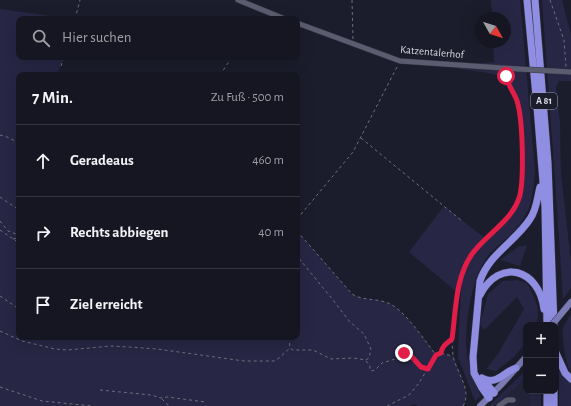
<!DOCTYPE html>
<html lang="de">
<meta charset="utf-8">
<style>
body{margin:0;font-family:"Alegreya Sans",sans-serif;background:#22232e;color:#f1f3f6}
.controls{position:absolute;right:12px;bottom:12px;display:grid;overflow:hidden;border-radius:8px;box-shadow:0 4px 16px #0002}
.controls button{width:36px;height:36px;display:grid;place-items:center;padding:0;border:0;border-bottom:1px solid #34353f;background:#151621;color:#f1f3f6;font:20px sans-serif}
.compass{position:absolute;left:475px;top:12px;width:36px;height:36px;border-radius:50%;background:#151621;box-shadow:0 4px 16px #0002;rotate:129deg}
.stop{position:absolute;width:12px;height:12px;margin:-9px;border:3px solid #e11d48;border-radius:50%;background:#fff}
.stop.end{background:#e11d48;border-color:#fff;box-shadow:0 1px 4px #0008}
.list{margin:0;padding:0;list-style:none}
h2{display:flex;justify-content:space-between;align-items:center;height:52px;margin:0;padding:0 16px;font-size:17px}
h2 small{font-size:13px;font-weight:400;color:#9d9fa5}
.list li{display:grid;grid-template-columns:26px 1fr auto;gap:12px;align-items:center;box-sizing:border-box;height:72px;padding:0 16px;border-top:1px solid #34353f}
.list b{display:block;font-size:15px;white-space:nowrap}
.list em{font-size:13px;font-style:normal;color:#9d9fa5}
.icon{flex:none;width:22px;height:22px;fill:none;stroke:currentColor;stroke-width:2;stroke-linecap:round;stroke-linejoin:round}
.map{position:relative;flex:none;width:571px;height:406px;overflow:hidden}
.search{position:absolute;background:#151621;box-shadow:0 4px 16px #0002;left:16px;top:16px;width:284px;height:44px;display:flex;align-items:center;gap:10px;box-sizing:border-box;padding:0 14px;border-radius:8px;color:#9d9fa5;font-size:15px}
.panel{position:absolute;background:#151621;box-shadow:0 4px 16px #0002;left:16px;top:72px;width:284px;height:268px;border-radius:8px}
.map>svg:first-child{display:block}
.built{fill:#232439}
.green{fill:#272644}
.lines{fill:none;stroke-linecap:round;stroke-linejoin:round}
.minor-casing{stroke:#363642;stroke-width:6}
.major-casing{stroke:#363642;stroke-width:7}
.highway-casing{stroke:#363642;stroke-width:8}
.path{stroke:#6e6e7b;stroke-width:1;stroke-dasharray:3 3;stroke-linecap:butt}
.minor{stroke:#5b5c6f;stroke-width:5}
.major{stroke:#7a7ab5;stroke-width:6}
.highway{stroke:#8f8ee3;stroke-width:7}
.minor-bridge-casing{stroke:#363642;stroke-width:6;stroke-linecap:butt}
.major-bridge-casing{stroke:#363642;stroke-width:7;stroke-linecap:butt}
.minor-bridge{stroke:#5b5c6f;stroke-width:5}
.major-bridge{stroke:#7a7ab5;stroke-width:6}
.route{stroke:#e11d48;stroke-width:5}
.labels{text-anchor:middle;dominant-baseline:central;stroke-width:3;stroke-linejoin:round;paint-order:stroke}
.shield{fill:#1c1d2c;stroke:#a2a2ae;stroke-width:1}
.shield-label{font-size:10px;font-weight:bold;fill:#dbdbe6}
.street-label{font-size:11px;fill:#dbdbe6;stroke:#1c1d2c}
</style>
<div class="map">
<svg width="571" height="406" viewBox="0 0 571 406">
<rect width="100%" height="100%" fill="#1c1d2c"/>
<!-- built -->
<path class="built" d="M526,379V391H530V406H494Z"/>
<!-- green -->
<path class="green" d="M491,0H520L535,170C533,198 532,212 512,233C504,241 494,248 488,256C472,277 466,317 466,343C466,358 474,383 481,396L475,401L458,357L459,328L462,277L458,293L409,252L444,206L486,239C497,229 510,219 517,205C525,186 524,121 517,101C515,96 512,90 509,85L505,86L497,75L483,72L459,69L455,65L494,62L493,42H505V18H492Z
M542,0H562L571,35V81H559L556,87L560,123L561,173L571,262V288L563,299L555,179Z
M0,9L74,19H19V57H64L57,75H19V337H297V231L352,294C363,301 376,298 388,303C404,309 425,341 436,354L441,353L453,356C458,369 471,393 463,406H418L414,404L410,406H0Z
M527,245L520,266L500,260L518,247Z
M517,280L527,283C534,296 542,311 536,325H526V343L514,357L496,371L486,369L498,354L524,309L517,297L484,330L480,324L488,294L503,281Z
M571,314V372C566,366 561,336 563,328C564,324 569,318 571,314Z
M526,370V379L494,406H489Z
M559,370H561L567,381L571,383V406H559Z
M530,391H541V406H530Z"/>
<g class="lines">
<!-- minor casing -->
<g class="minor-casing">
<path id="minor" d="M238,0L285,19
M297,23L400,61L519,69
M553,71L571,72
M499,406L507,400H513"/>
</g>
<!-- major casing -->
<g class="major-casing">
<path id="major" d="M566,308L571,302
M480,406L501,385L526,357"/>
</g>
<!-- highway casing -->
<g class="highway-casing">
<path id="highway" d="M527,0L537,107L545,207L547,325
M535,0L548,163L554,325
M480,295C500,257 539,269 544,309
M556,353L565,373L571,379
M482,378C497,386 503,372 516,368
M483,379L494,393
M489,398L482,388L474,373L473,357L480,281C489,254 515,242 530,219C537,209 537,198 540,187
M547,406V391
M554,406V391"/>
</g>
<!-- path -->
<path class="path" d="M352,0L353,39
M550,0L564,40L566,67
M75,19L80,0
M256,19L259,14
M61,66L64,57
M220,75L232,57
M0,135L7,137L19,143
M361,138L462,221
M0,197L19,210
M297,219L353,152L398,65
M0,221L8,231L19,235
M0,230L19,243
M297,231L352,294C363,301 376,298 388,303C404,309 425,341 436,355L441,353L452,356
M13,239L19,238
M0,296L19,309
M0,331L22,341L55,349L67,350L111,346L129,347L157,349L244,361H274L279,358L290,348
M289,337L290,348L293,350H313L331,359L353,358L366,360L369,358L371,349L364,334L350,322L333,300L297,256
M441,353C442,347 447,343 452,339
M366,361L370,366V370L372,371L375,370L382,363L395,359L404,353L412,357L421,367L428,369
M0,387L42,401L93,406
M100,390L151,395L161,398L167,397L206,402
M162,399L169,406
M387,406L409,395L419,383L436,355
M463,406C473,390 455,371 453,355C451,340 454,324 456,309C459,286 463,262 480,245C493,231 511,220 518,202C525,182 523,122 517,102C514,92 507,85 506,74"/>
<!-- minor -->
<use href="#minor" class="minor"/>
<!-- major -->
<use href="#major" class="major"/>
<!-- highway -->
<use href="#highway" class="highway"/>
<!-- minor-bridge casing -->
<g class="minor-bridge-casing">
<path id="minor-bridge" d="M519,69L553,71"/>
</g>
<!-- major-bridge casing -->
<g class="major-bridge-casing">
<path id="major-bridge" d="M552,325L566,308"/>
</g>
<!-- minor-bridge -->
<use href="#minor-bridge" class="minor-bridge"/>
<!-- major-bridge -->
<use href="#major-bridge" class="major-bridge"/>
</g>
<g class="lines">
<!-- route -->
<path class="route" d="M404,353L412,357L421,367L428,369L436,355L441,353C442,346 447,343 452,339C456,311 455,278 472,254C487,233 513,221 520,195C524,177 523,119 517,101C514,92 508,86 506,76"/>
</g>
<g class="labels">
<!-- shield labels -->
<rect class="shield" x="531" y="93" width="26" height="16" rx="3"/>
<g class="shield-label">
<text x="544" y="101">A 81</text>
</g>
<!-- street labels -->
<g class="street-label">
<text transform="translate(432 52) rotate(5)">Katzentalerhof</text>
</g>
</g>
</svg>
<div class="controls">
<button>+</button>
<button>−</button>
</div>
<svg class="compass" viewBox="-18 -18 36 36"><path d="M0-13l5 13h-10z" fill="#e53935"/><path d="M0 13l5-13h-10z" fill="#9d9fa5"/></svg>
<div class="stop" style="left:506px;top:76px"></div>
<div class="stop end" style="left:404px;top:353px"></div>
<div class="search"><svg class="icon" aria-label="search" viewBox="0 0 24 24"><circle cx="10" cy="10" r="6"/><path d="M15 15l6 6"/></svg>Hier suchen</div>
<section class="panel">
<h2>7 Min.<small>Zu Fuß · 500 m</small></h2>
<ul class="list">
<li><svg class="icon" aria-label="ahead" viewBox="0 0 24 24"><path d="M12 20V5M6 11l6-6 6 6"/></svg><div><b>Geradeaus</b></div><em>460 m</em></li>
<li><svg class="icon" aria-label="right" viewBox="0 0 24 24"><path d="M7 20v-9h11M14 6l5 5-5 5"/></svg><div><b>Rechts abbiegen</b></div><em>40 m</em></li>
<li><svg class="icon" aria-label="arrive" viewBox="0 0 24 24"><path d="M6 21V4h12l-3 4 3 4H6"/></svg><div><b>Ziel erreicht</b></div></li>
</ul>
</section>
</div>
